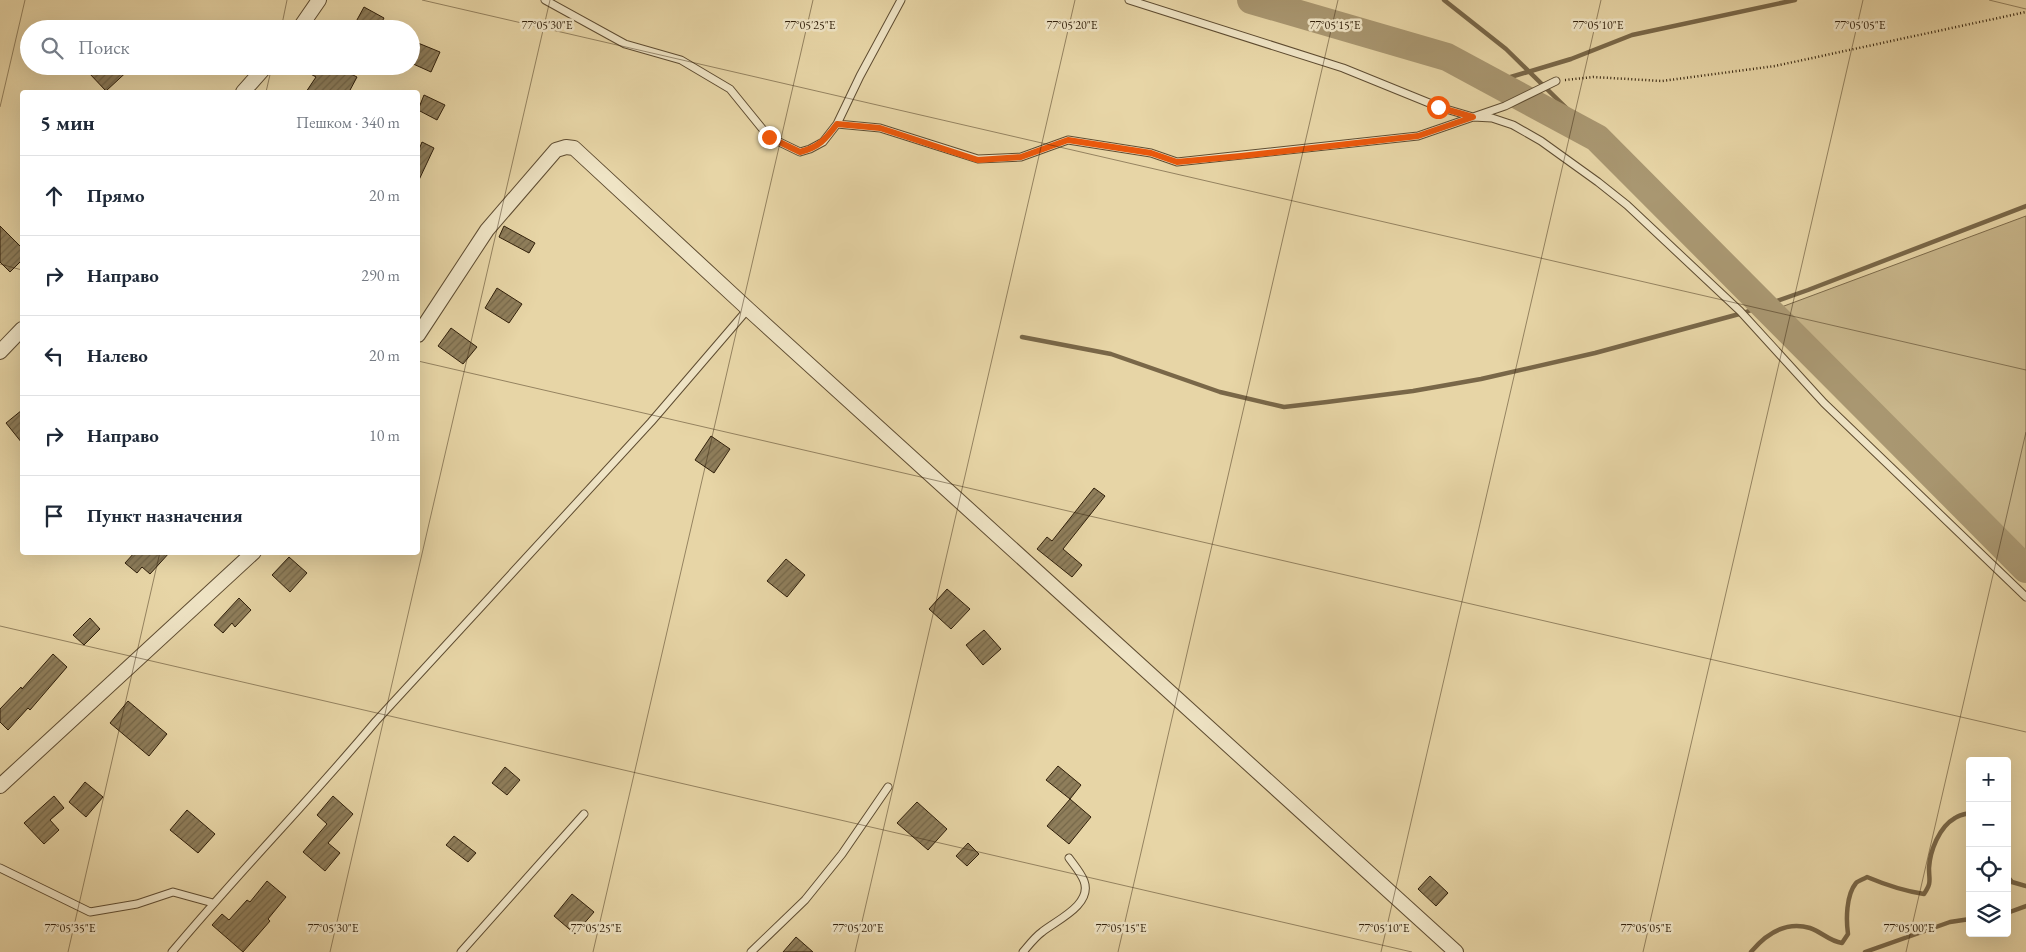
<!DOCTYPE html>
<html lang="ru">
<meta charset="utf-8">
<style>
body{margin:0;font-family:"EB Garamond",serif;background:#f6f6f7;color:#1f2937}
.controls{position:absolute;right:15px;bottom:15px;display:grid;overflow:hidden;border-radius:5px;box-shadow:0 5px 20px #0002}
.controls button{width:45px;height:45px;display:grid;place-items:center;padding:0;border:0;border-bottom:1px solid #e0e1e3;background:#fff;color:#1f2937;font:25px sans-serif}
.stop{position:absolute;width:15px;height:15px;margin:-11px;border:4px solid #ea580c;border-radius:50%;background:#fff}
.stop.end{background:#ea580c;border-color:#fff;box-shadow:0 1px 5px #0008}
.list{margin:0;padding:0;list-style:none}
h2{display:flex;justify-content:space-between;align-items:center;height:65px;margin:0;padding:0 20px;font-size:21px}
h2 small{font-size:16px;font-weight:400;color:#747a83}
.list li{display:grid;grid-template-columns:32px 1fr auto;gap:15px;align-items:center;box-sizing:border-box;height:80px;padding:0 20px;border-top:1px solid #e0e1e3}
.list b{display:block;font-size:19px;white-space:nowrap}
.list em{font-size:16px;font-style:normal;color:#747a83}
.icon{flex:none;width:28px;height:28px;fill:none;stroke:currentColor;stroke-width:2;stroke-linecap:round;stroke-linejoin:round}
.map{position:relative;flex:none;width:2026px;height:952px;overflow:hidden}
.search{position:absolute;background:#fff;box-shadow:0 5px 20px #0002;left:20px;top:20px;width:400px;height:55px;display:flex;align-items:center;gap:12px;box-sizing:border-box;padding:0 18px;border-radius:28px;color:#747a83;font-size:19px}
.panel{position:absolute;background:#fff;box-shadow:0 5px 20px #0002;left:20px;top:90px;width:400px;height:465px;border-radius:5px}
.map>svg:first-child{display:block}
.green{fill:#c8b68b;stroke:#7c6a4a}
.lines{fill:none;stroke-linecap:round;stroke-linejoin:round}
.stream{stroke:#796748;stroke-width:4.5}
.river{stroke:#a99771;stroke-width:28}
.building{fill:url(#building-hatch);stroke:#301f0a}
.service-casing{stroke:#5e4c31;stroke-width:9}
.minor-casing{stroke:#5e4c31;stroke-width:16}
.path{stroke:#301f0a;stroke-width:2.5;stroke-dasharray:1 2.5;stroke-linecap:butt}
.service{stroke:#efe4c5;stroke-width:7}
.minor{stroke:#efe4c5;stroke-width:14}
.route{stroke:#ea580c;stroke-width:6}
.ticks{fill:none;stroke:#301f0a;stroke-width:1;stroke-opacity:0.45}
.ticks-label{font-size:12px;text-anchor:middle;fill:#301f0a;stroke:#efe4c5;stroke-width:5;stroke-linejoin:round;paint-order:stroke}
</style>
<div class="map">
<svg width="2026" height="952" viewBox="0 0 2026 952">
<defs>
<pattern id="building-hatch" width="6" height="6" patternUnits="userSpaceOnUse" patternTransform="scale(1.25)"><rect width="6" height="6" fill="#8f7e5b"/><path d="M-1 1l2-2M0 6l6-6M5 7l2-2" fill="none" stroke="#756749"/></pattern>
</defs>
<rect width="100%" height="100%" fill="#e7d5a6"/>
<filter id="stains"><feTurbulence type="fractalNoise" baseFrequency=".004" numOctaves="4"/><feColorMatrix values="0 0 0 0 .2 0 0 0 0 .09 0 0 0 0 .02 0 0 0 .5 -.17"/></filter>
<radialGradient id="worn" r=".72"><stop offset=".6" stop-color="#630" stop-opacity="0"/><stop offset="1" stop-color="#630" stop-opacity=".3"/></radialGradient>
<!-- green -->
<path class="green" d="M2026,216V557L1776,309Z"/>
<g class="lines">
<!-- stream -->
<path class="stream" d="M1444,0L1506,49L1597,138
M1494,82L1571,59L1632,35L1795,0
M1022,337L1111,354L1220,392L1284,407L1327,402L1413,391L1481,379L1595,353L1743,313L1808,290L2026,206
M2007,876L2012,882L2026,886
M2007,913L2026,906
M1751,952C1766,934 1786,921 1810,928C1822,932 1829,941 1842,943L1848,934C1846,920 1846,895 1856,883C1858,881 1864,879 1867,877C1886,885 1904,891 1924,894C1932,882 1929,881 1929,868C1930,851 1939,827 1955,818C1959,815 1965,814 1970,813
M1865,952L1950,922L1970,919"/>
<!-- river -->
<path class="river" d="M1251,0L1447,57L1597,138L2026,569"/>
</g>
<!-- building -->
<path class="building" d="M364,7L384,18L378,29H352Z
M418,43L440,52L431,72L411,63V58Z
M96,66H133L106,91L89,73Z
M296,66H325L334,71L337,67L357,77L349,92H306L316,77Z
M424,95L445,105L437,120L418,110Z
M422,142L434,148L418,182V152Z
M0,226L22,248V260L10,272L0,262Z
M504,226L535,243L529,253L499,237Z
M497,288L522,304L509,323L485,308Z
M451,328L477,347L463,364L438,346Z
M22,410V443L6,423Z
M711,436L730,449L714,473L695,460Z
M1094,488L1105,496L1063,549L1082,565L1072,577L1037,549L1047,537L1052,541Z
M135,552H170L150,574L142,567L137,573L125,563Z
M289,557L307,573L290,592L272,575Z
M786,559L805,575L787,597L767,581Z
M947,589L970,609L951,629L929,609Z
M239,598L251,610L235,627L232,623L223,633L214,625Z
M90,618L100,629L84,645L73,635Z
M984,630L1001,649L983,665L966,645Z
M53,654L67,667L30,710L28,708L8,730L0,722V709L21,687L22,689Z
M128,701L167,734L149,756L110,723Z
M1058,766L1081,785L1070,799L1046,780Z
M505,767L520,780L507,795L492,783Z
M85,782L103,797L86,817L69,802Z
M54,796L64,808L50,820L59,830L44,844L24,823Z
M333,796L353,814L328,843L340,853L325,871L303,852L327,824L317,815Z
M1070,799L1091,817L1069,844L1047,826Z
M917,802L947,829L928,850L897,823Z
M187,810L215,834L198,853L170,830Z
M454,836L476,853L468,862L446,845Z
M968,843L979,854L967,866L956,856Z
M1430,876L1448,893L1436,906L1418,889Z
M267,881L286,897L268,919L270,921L243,952L212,925L222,914L229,920L247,900L250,902Z
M572,894L594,912L575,934L554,916Z
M796,937L813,952H783Z"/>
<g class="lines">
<!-- service casing -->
<g class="service-casing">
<path id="service" d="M545,0L625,44L681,60L730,89L769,137L800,152L810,149L823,142L837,124L860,76L901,0
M1129,0L1343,68L1439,107L1473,117L1492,118L1513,125L1541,141L1598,182L1627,205L1740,311L1824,403L2026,597
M837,124L880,128L978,159L1021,157L1068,140L1151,153L1177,162L1418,136L1505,106L1556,81
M0,868L90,912L137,904L173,892L213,903
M172,952C238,873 310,800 376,721L651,422L748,309
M461,952L584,814
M751,952L805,900L842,854L888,787
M1023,952C1029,945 1035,937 1042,932C1055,921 1093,905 1084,881C1081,873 1074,865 1069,858"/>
</g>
<!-- minor casing -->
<g class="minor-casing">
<path id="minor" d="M299,29L319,0
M243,92L266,66
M418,335L487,230L556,150L566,147L574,148L748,309L1456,952
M0,352L22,329
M0,786L254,552"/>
</g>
<!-- path -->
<path class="path" d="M1565,80L1593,77L1662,81L1775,66L2026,12"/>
<!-- service -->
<use href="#service" class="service"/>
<!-- minor -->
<use href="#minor" class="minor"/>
</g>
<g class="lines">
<!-- route -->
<path class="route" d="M769,137L800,152C819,147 825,140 837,124L880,128L978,160L1021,157L1068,140L1151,153L1177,162L1241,156L1418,136L1473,117L1438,107"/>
</g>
<!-- ticks -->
<path class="ticks" d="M422,0L2026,370M1989,0L2026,9M281,29L287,0M266,92L272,66M0,107L25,0M0,264L22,270M418,361L2026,732M0,626L1412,952M68,952L160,552M330,952L550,0M593,952L813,0M855,952L1075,0M1118,952L1338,0M1381,952L1601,0M1643,952L1863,0M1906,952L2026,432"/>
<g class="ticks-label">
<text x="547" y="29">77°05'30"E</text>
<text x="810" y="29">77°05'25"E</text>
<text x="1072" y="29">77°05'20"E</text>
<text x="1335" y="29">77°05'15"E</text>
<text x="1598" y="29">77°05'10"E</text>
<text x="1860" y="29">77°05'05"E</text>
<text x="70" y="932">77°05'35"E</text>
<text x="333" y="932">77°05'30"E</text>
<text x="596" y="932">77°05'25"E</text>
<text x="858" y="932">77°05'20"E</text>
<text x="1121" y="932">77°05'15"E</text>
<text x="1384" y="932">77°05'10"E</text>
<text x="1646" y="932">77°05'05"E</text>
<text x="1909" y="932">77°05'00"E</text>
</g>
<rect width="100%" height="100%" filter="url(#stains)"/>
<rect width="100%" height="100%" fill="url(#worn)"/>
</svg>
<div class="controls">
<button>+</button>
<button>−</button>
<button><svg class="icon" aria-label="locate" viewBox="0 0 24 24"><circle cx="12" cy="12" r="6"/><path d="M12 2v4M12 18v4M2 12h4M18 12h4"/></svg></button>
<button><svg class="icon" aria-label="layers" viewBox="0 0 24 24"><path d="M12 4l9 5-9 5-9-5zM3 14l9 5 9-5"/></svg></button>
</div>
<div class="stop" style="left:1438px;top:107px"></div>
<div class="stop end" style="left:769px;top:137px"></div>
<div class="search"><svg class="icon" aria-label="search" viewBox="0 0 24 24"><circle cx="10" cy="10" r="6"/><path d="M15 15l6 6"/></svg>Поиск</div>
<section class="panel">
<h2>5 мин<small>Пешком · 340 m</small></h2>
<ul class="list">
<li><svg class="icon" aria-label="ahead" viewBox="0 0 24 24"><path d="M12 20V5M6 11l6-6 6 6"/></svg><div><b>Прямо</b></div><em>20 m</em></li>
<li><svg class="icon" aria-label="right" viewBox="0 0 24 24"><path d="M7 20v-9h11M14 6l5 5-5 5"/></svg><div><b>Направо</b></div><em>290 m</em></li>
<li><svg class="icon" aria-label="left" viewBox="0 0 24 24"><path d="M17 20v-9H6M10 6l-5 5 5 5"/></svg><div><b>Налево</b></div><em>20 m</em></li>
<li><svg class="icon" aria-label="right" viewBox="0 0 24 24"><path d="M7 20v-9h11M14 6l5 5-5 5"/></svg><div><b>Направо</b></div><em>10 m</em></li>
<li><svg class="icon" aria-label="arrive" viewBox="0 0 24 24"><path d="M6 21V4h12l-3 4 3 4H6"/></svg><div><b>Пункт назначения</b></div></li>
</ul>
</section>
</div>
